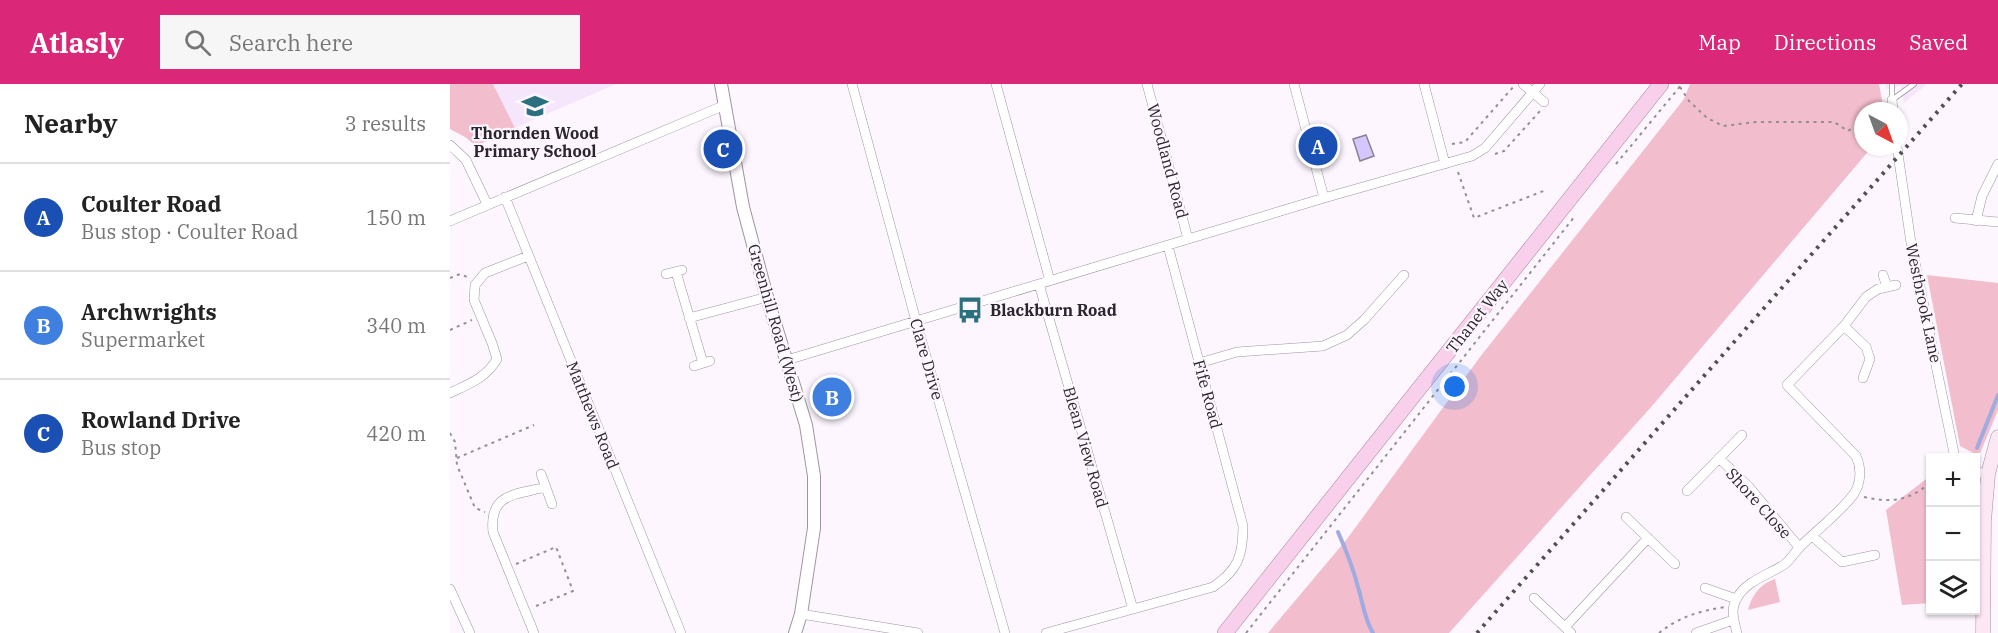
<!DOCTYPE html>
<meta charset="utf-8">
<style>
body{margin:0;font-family:"IBM Plex Serif",serif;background:#f6f6f6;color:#222}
.controls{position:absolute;right:18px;bottom:18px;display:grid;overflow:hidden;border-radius:0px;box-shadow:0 2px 4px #0004}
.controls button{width:54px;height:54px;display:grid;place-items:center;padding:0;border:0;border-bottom:2px solid #e0e0e0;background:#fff;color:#222;font:30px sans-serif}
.compass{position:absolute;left:1404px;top:18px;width:54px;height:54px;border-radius:50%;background:#fff;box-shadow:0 2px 4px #0004;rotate:139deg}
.you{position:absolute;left:1005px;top:303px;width:21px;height:21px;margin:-15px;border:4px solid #fff;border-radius:50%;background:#1a73e8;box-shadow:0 0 0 9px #1a73e833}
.badge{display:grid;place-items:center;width:39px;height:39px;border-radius:50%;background:#db2777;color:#fff;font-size:20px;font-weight:700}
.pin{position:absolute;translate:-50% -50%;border:3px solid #fff;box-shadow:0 2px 6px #0006}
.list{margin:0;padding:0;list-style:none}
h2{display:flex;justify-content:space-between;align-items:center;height:78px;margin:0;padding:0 24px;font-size:26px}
h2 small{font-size:20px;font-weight:400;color:#767676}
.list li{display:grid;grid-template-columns:39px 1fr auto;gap:18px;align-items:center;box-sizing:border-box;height:108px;padding:0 24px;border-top:2px solid #e0e0e0}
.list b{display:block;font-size:22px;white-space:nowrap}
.list p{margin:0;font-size:20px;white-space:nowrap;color:#767676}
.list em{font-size:20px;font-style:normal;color:#767676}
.icon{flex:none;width:33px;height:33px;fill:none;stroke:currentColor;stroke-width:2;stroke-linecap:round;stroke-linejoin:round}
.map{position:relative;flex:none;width:1548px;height:549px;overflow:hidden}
header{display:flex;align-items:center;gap:36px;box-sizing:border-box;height:84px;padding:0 30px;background:#db2777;color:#fff}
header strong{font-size:28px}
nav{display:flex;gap:33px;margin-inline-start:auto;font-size:21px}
.search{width:420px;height:54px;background:#f6f6f6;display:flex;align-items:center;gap:15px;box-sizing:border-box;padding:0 21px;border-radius:0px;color:#767676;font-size:22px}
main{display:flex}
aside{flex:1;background:#fff}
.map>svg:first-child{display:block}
.built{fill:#f6e6fb}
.green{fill:#f2bdcc}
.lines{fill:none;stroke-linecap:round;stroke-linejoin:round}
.stream{stroke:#a0abe0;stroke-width:4}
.building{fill:#d5c7fe;stroke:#868291;stroke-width:1.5}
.service-casing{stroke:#9e94a1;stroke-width:6}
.minor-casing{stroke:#9e94a1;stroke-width:10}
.tertiary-casing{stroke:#9e94a1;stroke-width:14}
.secondary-casing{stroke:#9e94a1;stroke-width:15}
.primary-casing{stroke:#ad80a0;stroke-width:16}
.path{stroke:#938e95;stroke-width:2;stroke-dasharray:3 4.5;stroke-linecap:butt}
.service{stroke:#fff;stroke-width:4.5}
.minor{stroke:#fff;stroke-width:9}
.tertiary{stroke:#fff;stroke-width:12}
.secondary{stroke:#fce7f5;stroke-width:14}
.primary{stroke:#f8d0eb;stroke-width:15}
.rail{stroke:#534e55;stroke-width:4;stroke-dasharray:3 6;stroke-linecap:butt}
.labels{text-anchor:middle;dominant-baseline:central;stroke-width:4.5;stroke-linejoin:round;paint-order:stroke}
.poi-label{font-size:16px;font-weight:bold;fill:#2a262c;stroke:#fdf6ff}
.street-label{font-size:16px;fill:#2a262c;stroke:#fdf6ff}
</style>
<header>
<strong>Atlasly</strong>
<div class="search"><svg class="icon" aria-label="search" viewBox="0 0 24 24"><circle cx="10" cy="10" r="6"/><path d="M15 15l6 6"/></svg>Search here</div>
<nav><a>Map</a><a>Directions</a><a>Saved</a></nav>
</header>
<main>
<aside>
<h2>Nearby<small>3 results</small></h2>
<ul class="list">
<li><span class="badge" style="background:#1a4fb4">A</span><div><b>Coulter Road</b><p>Bus stop · Coulter Road</p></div><em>150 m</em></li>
<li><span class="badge" style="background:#3f7fe0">B</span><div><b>Archwrights</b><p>Supermarket</p></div><em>340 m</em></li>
<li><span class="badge" style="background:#1a4fb4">C</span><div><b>Rowland Drive</b><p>Bus stop</p></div><em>420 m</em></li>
</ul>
</aside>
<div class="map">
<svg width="1548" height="549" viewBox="0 0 1548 549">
<rect width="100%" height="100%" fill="#fdf6ff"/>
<!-- built -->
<path class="built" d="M43,0H166L65,44Z
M1435,0H1477L1454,19L1451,2L1436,5Z"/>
<!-- green -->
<path class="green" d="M0,0H43L65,44L26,62L15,53L0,45Z
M1240,0H1429L1434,27H1413V63H1422L1202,322L999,549H818L897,455L1030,273L1234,15Z
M1477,191L1548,199V326L1529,372L1510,362Z
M1480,392V519L1452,521L1436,426Z
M1325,495L1330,518L1298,526C1302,511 1310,500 1325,495Z"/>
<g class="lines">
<!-- stream -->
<path class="stream" d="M1527,364L1548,311
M888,448C896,466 903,484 908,503C913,519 914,534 923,549"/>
</g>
<!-- building -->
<path class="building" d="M916,51L924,72L910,77L903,55Z
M385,292L393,316L376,321L368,297Z"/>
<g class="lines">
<!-- service casing -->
<g class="service-casing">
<path id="service" d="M1442,0V16
M1442,16L1464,0"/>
</g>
<!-- minor casing -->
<g class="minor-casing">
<path id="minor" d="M402,0L466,237L555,549
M546,0L600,197
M697,0L738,155
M844,0L874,114
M974,0L995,80
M1073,0L1094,18
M1442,16L1443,27
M0,61L16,76L37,120
M1447,63L1461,159L1505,374
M55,113L231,549
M1505,134L1548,138
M0,137L275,21
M1526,137L1532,112L1548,80
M226,188L253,279
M216,190L232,186
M1433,191L1437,203
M589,200L683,525
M239,234L317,213
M1394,242L1416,263L1420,275L1413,294
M337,276L874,114L1022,72L1035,64L1090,0
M749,279L787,268L873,262L897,251L914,236L954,191
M244,282L260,277
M0,309C19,300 36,294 47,275L42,259L24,216L25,201L35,189L78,172
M1269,374L1299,403L1349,463
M1526,388L1538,390
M91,390L102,420
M1237,407L1292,351
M1176,433L1225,480
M1362,452L1392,478L1425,471
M1255,504L1286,515
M0,505L20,549
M1084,514L1121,549
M351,530L468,549
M1115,543L1198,454
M84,549L43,448C39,409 65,411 96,403
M596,549L763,503C788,486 793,472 793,442L718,162
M1246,549L1283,536
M1287,549C1284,537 1280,525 1287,514C1297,496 1319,491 1335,480C1341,475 1345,468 1350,463C1366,446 1389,430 1403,411C1411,400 1412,385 1406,372L1337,301L1394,242L1416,213L1428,205L1446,201"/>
</g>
<!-- tertiary casing -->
<g class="tertiary-casing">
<path id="tertiary" d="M271,0L293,123L317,213L356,341L364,392V444L351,530L345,549"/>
</g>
<!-- secondary casing -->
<g class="secondary-casing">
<path id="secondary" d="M1533,549L1534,437L1538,390L1548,353"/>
</g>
<!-- primary casing -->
<g class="primary-casing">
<path id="primary" d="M775,549L1211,0"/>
</g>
<!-- path -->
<path class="path" d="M1230,3L1239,17L1257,34L1273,42L1306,38H1384L1398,47L1413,37
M1002,60L1015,58L1064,2
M1045,70L1054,67L1090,27
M1166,80L1232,0
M1008,88L1024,134L1096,106
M0,194L10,190L17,193
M0,246L22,236
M0,349L5,358L7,381L25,424L35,428
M7,374L84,341
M1414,413C1442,419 1458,417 1480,399
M66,480L106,463L123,507L86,522
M796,549L1125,132
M1209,549C1229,533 1249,527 1275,523"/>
<!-- service -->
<use href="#service" class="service"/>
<!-- minor -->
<use href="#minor" class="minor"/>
<!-- tertiary -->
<use href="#tertiary" class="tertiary"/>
<!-- secondary -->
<use href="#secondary" class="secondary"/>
<!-- primary -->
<use href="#primary" class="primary"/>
<!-- rail -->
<path class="rail" d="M1027,549L1512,0"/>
</g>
<!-- icons -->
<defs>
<g id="school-bare" transform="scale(2.07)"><path d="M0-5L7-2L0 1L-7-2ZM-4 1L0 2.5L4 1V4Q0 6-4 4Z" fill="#2a707e" stroke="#fdf6ff" stroke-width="2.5" paint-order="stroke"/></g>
<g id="bus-bare" transform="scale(2.07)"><path d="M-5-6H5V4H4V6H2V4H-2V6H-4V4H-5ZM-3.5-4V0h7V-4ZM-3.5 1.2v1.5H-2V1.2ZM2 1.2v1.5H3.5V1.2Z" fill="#2a707e" stroke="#fdf6ff" stroke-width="2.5" paint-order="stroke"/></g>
</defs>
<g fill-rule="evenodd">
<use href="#school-bare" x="85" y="22"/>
<use href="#bus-bare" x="520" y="226"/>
</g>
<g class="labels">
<!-- poi labels -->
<g class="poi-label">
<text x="85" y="49">Thornden Wood<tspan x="85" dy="18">Primary School</tspan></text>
<text x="540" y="226" text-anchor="start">Blackburn Road</text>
</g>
<!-- street labels -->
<g class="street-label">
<text transform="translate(718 77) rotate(75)">Woodland Road</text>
<text transform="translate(1474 219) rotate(78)">Westbrook Lane</text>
<text transform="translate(1027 232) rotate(-52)">Thanet Way</text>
<text transform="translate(326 239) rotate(74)">Greenhill Road (West)</text>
<text transform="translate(477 275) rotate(74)">Clare Drive</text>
<text transform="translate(758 310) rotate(75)">Fife Road</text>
<text transform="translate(143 331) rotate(68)">Matthews Road</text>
<text transform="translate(636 363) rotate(74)">Blean View Road</text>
<text transform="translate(1309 419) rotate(48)">Shore Close</text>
</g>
</g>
</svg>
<div class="controls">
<button>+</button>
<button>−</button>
<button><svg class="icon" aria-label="layers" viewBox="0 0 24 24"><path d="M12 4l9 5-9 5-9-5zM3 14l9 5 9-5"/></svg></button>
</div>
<svg class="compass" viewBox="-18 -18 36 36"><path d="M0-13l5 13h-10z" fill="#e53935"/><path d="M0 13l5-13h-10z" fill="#767676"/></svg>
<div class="you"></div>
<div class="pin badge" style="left:868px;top:62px;background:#1a4fb4">A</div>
<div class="pin badge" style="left:382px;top:313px;background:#3f7fe0">B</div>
<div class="pin badge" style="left:273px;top:65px;background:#1a4fb4">C</div>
</div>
</main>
